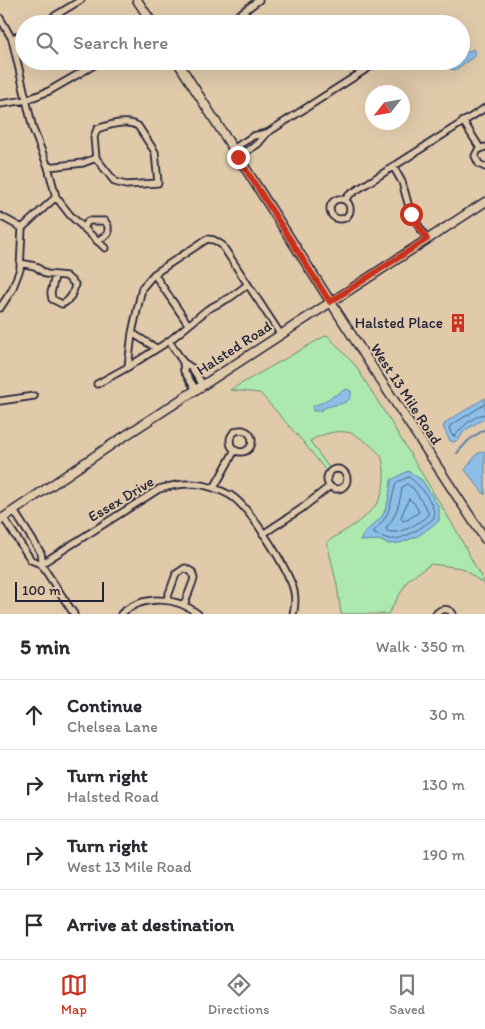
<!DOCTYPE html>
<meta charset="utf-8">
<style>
body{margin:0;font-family:Itim,sans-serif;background:#f2f2f3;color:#2b2b33}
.compass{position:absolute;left:365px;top:85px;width:45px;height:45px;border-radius:50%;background:#fff;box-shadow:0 5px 20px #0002;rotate:239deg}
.scale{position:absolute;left:15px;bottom:12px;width:89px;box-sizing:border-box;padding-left:5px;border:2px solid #22223b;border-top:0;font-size:14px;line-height:18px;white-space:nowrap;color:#22223b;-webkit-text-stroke:4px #e0caaa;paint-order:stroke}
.stop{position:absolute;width:15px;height:15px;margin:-11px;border:4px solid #c8321e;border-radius:50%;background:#fff}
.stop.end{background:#c8321e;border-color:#fff;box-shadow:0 1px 5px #0008}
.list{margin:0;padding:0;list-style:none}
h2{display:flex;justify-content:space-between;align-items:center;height:65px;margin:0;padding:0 20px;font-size:21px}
h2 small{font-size:16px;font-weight:400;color:#7c7c81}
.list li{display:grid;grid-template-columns:32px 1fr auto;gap:15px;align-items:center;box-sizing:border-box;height:70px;padding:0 20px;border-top:1px solid #e1e1e2}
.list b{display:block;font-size:19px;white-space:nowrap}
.list p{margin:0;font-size:16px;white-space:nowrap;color:#7c7c81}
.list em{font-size:16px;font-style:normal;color:#7c7c81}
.icon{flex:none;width:28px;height:28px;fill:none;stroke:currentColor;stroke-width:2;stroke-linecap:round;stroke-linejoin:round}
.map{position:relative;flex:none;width:485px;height:614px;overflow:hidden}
.search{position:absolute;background:#fff;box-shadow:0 5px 20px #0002;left:15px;right:15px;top:15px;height:55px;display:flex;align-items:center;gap:12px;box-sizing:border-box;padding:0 18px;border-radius:28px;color:#7c7c81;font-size:19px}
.sheet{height:345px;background:#fff}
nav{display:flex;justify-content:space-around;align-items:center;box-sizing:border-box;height:70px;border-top:1px solid #e1e1e2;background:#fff;font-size:14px;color:#7c7c81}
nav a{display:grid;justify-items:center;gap:2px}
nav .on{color:#c8321e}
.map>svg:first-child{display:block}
.green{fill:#ade9af;stroke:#688675}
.water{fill:#8bbfe8;stroke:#6180a3}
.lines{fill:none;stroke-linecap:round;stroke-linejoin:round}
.shore{stroke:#4c6180;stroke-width:1}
.stream{stroke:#6180a3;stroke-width:2}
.street-casing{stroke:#22223b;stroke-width:9}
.secondary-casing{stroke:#22223b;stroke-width:11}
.street{stroke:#e0caaa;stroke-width:5.5}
.secondary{stroke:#e0caaa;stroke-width:8}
.route{stroke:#c8321e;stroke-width:6}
.labels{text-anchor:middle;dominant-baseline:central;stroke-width:4;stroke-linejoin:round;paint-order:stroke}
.poi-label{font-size:15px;fill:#22223b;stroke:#e0caaa;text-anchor:end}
.street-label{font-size:15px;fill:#22223b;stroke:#e0caaa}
</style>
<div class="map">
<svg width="485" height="614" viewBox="0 0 485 614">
<rect width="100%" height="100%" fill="#e0caaa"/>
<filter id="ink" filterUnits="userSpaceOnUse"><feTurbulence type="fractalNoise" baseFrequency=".02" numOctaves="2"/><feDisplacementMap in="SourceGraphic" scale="10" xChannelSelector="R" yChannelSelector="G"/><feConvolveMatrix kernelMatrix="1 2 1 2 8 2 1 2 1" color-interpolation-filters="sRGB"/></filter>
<g filter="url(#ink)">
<!-- green -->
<path class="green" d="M327,335L355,365L392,424L456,530L485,585L462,568L431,564L409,579L388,614H341L337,585L327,542C345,530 366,520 378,502C385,492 386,467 381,456C378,450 358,435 351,433C337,429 322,434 310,441L329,468L326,471L305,444L260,393L230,390Z"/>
<!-- water -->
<path class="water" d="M473,49L476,55L455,70L450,69L448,65L450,61H461V57L467,52Z
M346,389L351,391C353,408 329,402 320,411H313V406L321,403Z
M485,398V418L464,431L460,438L454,442L450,441L443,427L446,422Z
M485,451V495L465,470L477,454Z
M408,471L422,480L439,507V521L418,536L400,543L389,544L378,540L360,541C364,530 375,525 382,516C388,507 390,491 391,480Z"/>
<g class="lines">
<!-- shore -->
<path class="shore" d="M485,404L450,426L449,428L452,435L455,436C462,427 473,416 485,414
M409,477C420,485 436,504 434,518C424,526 403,541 390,539C384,538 380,535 374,534V531C391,515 390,504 396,483Z
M407,484L413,488L428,511V515C419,523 400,536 387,531L386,528C396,517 400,502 402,488Z
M409,499L414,503L419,512L409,519L403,521L401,518Z"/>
<!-- stream -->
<path class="stream" d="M457,453L469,440L485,429"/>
<!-- street casing -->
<g class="street-casing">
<path id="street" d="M0,18L12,39L33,129L48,167L56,197L70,215L105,248
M41,24L81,0
M218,24L237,16L259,0
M12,39L24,33
M0,104L26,100L49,91L101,61
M463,121L480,148
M485,147L478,150L475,156L479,164L485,167
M233,149L253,136L267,133L379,61
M238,157L258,144L267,133
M393,166L402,182L411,214L427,239
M48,167L83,163L96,158L115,182L126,185L158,183L155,152L138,126C126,119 109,125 97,129L94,137L96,158
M330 209a10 10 0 1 1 20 0a10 10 0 1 1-20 0Z
M345,200L349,195L485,108
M0,216L22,228
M84,228L88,221H105L108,226V234L97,241
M20,263L35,266L46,274L66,276L75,284C74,292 70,301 62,304L52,299L51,293L55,276
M154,274L188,324
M247,285L231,297L208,309L169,341L128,367L132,333L142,288L154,274L207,239L214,240L222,245L281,335
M0,308L12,290L20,269L22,228L56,197
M132,333L156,348
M169,341L183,362
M97,384L128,367
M196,390L184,371L183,362L192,368L203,385
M0,401L34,396
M230 441a11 11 0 1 1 22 0a11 11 0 1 1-22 0Z
M327 479a10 10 0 1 1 20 0a10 10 0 1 1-20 0Z
M214,488L235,450
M14,511L41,553L42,559L41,564
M3,517L31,560L41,564L74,614
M263,534L301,509L330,486
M41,564L159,489C186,481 205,482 230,495C249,506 281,559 290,580C295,590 296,603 293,614
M167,599L176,574L185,568L192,572L194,579L184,605
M121,614C143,595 176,596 198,614
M436,614C441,608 449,608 453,614"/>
</g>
<!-- secondary casing -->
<g class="secondary-casing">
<path id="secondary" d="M137,0L153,24
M177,61L376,373L485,539
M0,520L114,443L485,202"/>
</g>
<!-- street -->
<use href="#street" class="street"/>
<!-- secondary -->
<use href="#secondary" class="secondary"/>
</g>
</g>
<g class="lines" filter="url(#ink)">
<!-- route -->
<path class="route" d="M238,157L330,302L427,239L411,214"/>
</g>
<!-- icons -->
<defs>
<g id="building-bare" transform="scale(1.5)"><path d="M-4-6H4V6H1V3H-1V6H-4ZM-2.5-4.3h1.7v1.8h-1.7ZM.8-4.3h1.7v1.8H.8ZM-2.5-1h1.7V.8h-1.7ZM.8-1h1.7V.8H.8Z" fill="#c8321e" stroke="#e0caaa" stroke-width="2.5" paint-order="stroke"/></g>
</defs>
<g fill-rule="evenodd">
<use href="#building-bare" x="458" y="323"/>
</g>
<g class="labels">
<!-- poi labels -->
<g class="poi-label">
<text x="443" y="323">Halsted Place</text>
</g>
<!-- street labels -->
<g class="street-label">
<text transform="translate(234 348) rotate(-33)">Halsted Road</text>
<text transform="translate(406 394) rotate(57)">West 13 Mile Road</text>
<text transform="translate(121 499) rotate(-31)">Essex Drive</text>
</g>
</g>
</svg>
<svg class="compass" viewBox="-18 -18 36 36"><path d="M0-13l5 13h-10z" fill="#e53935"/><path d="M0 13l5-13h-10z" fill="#7c7c81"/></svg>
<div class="scale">100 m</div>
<div class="stop" style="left:411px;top:214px"></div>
<div class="stop end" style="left:238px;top:157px"></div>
<div class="search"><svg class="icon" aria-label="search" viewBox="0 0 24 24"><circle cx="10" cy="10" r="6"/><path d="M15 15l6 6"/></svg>Search here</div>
</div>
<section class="sheet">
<h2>5 min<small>Walk · 350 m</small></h2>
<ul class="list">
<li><svg class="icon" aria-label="ahead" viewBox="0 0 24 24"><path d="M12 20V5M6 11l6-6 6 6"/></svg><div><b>Continue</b><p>Chelsea Lane</p></div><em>30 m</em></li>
<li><svg class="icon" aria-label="right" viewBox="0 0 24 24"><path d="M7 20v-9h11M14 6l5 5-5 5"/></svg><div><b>Turn right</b><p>Halsted Road</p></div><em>130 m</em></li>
<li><svg class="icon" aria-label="right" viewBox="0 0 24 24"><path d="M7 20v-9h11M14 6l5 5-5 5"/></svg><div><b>Turn right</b><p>West 13 Mile Road</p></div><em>190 m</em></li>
<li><svg class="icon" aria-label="arrive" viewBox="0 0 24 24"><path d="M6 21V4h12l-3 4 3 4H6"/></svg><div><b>Arrive at destination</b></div></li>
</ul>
</section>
<nav>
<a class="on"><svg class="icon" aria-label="map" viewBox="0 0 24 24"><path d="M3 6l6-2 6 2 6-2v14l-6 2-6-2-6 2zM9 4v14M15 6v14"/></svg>Map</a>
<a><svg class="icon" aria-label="directions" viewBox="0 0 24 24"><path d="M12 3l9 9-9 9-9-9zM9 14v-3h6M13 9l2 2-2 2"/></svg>Directions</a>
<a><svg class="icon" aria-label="saved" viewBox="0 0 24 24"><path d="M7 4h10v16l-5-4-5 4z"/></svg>Saved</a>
</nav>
